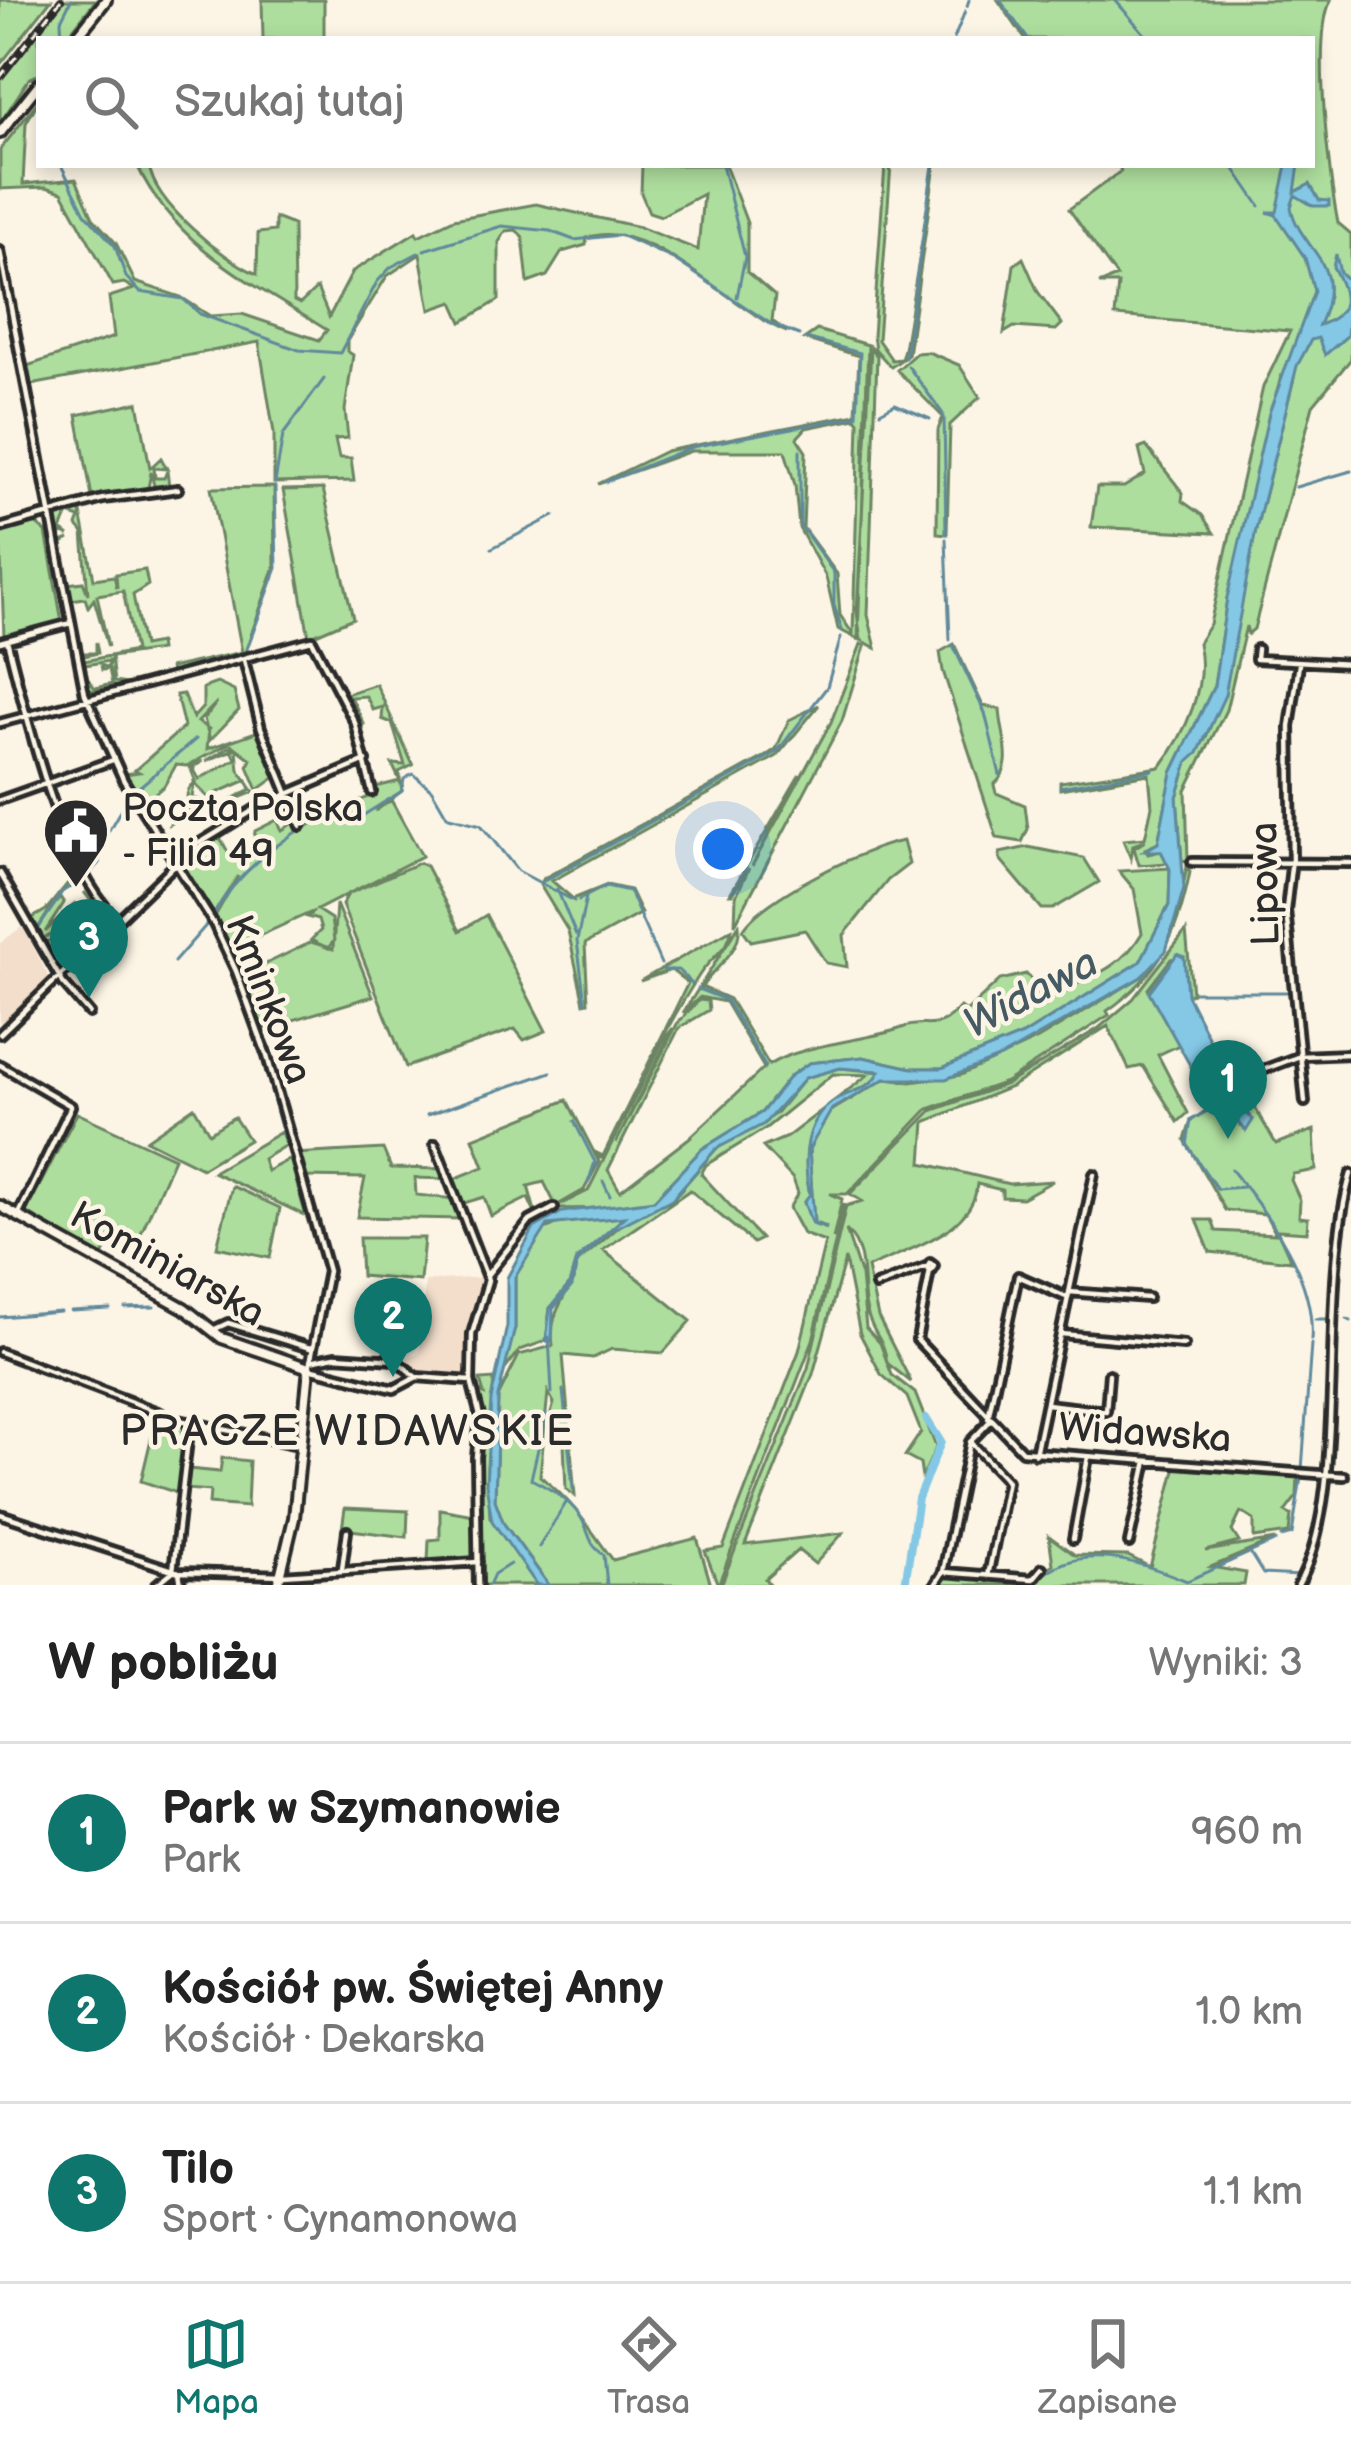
<!DOCTYPE html>
<html lang="pl">
<meta charset="utf-8">
<style>
body{margin:0;font-family:"Balsamiq Sans",sans-serif;background:#f2f2f2;color:#222}
.you{position:absolute;left:723px;top:849px;width:42px;height:42px;margin:-30px;border:9px solid #fff;border-radius:50%;background:#1a73e8;box-shadow:0 0 0 18px #1a73e833}
.badge{display:grid;place-items:center;width:78px;height:78px;border-radius:50%;background:#0f766e;color:#fff;font-size:39px;font-weight:700}
.pin{position:absolute;translate:-50% -99px;filter:drop-shadow(0 3px 6px #0008)}
.pin::after{content:'';position:absolute;top:63px;width:42px;height:36px;background:inherit;clip-path:polygon(0 0,100% 0,50% 100%)}
.list{margin:0;padding:0;list-style:none}
h2{display:flex;justify-content:space-between;align-items:center;height:156px;margin:0;padding:0 48px;font-size:51px}
h2 small{font-size:39px;font-weight:400;color:#767676}
.list li{display:grid;grid-template-columns:78px 1fr auto;gap:36px;align-items:center;box-sizing:border-box;height:180px;padding:0 48px;border-top:3px solid #e0e0e0}
.list b{display:block;font-size:45px;white-space:nowrap}
.list p{margin:0;font-size:39px;white-space:nowrap;color:#767676}
.list em{font-size:39px;font-style:normal;color:#767676}
.icon{flex:none;width:66px;height:66px;fill:none;stroke:currentColor;stroke-width:2;stroke-linecap:round;stroke-linejoin:round}
.map{position:relative;flex:none;width:1351px;height:1585px;overflow:hidden}
.search{position:absolute;background:#fff;box-shadow:0 6px 18px #0003;left:36px;right:36px;top:36px;height:132px;display:flex;align-items:center;gap:30px;box-sizing:border-box;padding:0 42px;border-radius:0px;color:#767676;font-size:45px}
.sheet{height:696px;background:#fff}
nav{display:flex;justify-content:space-around;align-items:center;box-sizing:border-box;height:168px;border-top:3px solid #e0e0e0;background:#fff;font-size:33px;color:#767676}
nav a{display:grid;justify-items:center;gap:6px}
nav .on{color:#0f766e}
.map>svg:first-child{display:block}
.built{fill:#f3decc}
.green{fill:#aede9e;stroke:#6c8464;stroke-width:3;fill-rule:evenodd}
.water{fill:#84c8e5;stroke:#60899b;stroke-width:3}
.lines{fill:none;stroke-linecap:round;stroke-linejoin:round}
.stream{stroke:#60899b;stroke-width:3}
.river{stroke:#84c8e5;stroke-width:8}
.street-casing{stroke:#2b2b2b;stroke-width:14}
.secondary-casing{stroke:#2b2b2b;stroke-width:16}
.street{stroke:#fcf5e5;stroke-width:4.5}
.secondary{stroke:#fcf5e5;stroke-width:8}
.rail-casing{stroke:#2b2b2b;stroke-width:8}
.rail{stroke:#fcf5e5;stroke-width:3;stroke-dasharray:9;stroke-linecap:butt}
.labels{text-anchor:middle;dominant-baseline:central;stroke-width:9;stroke-linejoin:round;paint-order:stroke}
.poi-label{font-size:39px;fill:#2b2b2b;stroke:#fcf5e5;text-anchor:start}
.street-label{font-size:39px;fill:#2b2b2b;stroke:#fcf5e5}
.water-label{font-size:42px;font-style:italic;fill:#465a63;stroke:#fcf5e5}
.neighbourhood-label{font-size:42px;letter-spacing:3px;fill:#2b2b2b;stroke:#fcf5e5}
</style>
<div class="map">
<svg width="1351" height="1585" viewBox="0 0 1351 1585">
<rect width="100%" height="100%" fill="#fcf5e5"/>
<filter id="ink" filterUnits="userSpaceOnUse"><feTurbulence type="fractalNoise" baseFrequency=".00833" numOctaves="2"/><feDisplacementMap in="SourceGraphic" scale="24" xChannelSelector="R" yChannelSelector="G"/><feConvolveMatrix kernelMatrix="1 2 1 2 8 2 1 2 1" color-interpolation-filters="sRGB"/></filter>
<g filter="url(#ink)">
<!-- built -->
<path class="built" d="M23,926L49,978L0,1028V943Z
M483,1277L486,1285L470,1329L469,1377L417,1374L407,1358L420,1352L425,1281Z"/>
<!-- green -->
<path class="green" d="M0,0H51L0,65Z
M64,0H96L65,39H39V74L29,79L0,123V80Z
M262,0H324V39H263Z
M998,0H1331C1312,37 1329,179 1338,223L1351,234V359L1313,405L1254,629L1248,634L1246,626L1226,710L1186,790L1188,860L1182,861L1177,797L1188,761L1205,740L1223,693L1256,529L1294,378L1281,376L1227,598L1214,686L1172,773L1158,843L1145,849L1148,854L1161,851L1168,863L1139,865L1134,848L1145,841L1133,845L1131,859L1123,840L1145,838L1152,806L1149,774L1060,789V782L1160,767C1186,734 1208,684 1198,643L1210,624L1263,387L1290,331L1115,316L1118,284H1099L1117,277L1069,209L1121,171L1118,165H1312V39H1025Z
M39,100L26,123L23,184L76,179L93,218L116,243L135,282L181,297L210,316L242,314L319,340L327,330C254,284 176,248 137,165H149C154,204 224,260 257,274L258,233L275,231V218L293,225L294,301L300,304L317,288L329,317L353,271L416,232L418,236L454,219L536,204L639,227L698,250L703,194L661,216L649,212L641,193L642,165H725L747,223V272L775,296L772,321L787,332C731,310 647,215 587,238L586,245L562,252L547,276L528,283L523,237L516,230L506,231L499,242V300L462,322L453,302L430,310L420,254L387,276L347,341V351L353,355L345,410L348,438L335,439L339,458H351L354,481L274,483V433L259,342L31,385L27,366L114,337L109,297L134,289L124,283L113,285L62,192L46,187L0,189V150Z
M885,165H891L878,340L892,360L901,359L904,349L935,165L908,355L891,367L875,349L873,336Z
M1023,258L1038,292L1062,324L1056,330L1014,327L1004,333L1014,265Z
M817,330L868,345L858,639L838,629L826,577L799,528L795,485L785,451H691L598,484L666,451L856,414L859,356L804,339ZM856,418L859,422L853,634L840,615L837,574L803,528L806,452L797,438L806,428Z
M871,348L877,356L868,615L876,648L861,640L857,613Z
M928,352L959,365L980,397L950,425L947,534L937,533L938,430L943,417L897,370L916,353Z
M138,402L150,468L161,458L167,469L154,468L155,478H164L167,471L169,486H154L151,472L148,488L92,497L77,415Z
M1146,446L1183,493L1182,501L1202,515L1214,533L1091,527L1097,487H1124L1145,474L1139,449Z
M274,487L275,566L244,655L171,673L170,668L242,652L211,488Z
M323,489L353,618L309,637L283,490Z
M80,508L94,579L114,576L117,588L116,574L145,570L148,585L133,595L143,646L159,643L160,650L111,657L114,682L127,684L86,691L82,672L95,688L112,684L109,669L102,670L101,665L108,668L109,661L85,665L84,661L135,651L123,591L97,595L108,647L94,599L88,607L85,598L71,600L81,653H96V642L98,653L80,657L57,544L69,539L60,544L67,584L83,582L88,594L83,533L77,526L80,518L68,514L61,530L69,536L63,533L56,538L52,519Z
M33,521L46,532L62,622L4,637L0,531Z
M861,644L865,646L842,721L735,924L736,896L749,868L732,894H730L800,774L752,866L831,722Z
M954,644L983,706L1000,709C1001,736 1017,765 994,785L996,793L1025,805L1028,829L1022,842L997,838L943,671L940,652Z
M217,683L234,691L239,710L210,740L204,719L217,702L198,722L209,729L207,749L259,731L282,785L276,777L258,790L248,766L251,759L230,743L187,766L176,765L164,786L143,803L125,774L139,772L135,770L184,727L176,695L183,694L193,718L203,707V688Z
M376,684L413,765L399,772L402,791L375,811L391,800L422,856L317,910L331,919L334,941L328,948L311,940L321,930L318,920L307,917L314,911L230,949L214,918L238,876L212,916L179,868L181,861L218,834L228,852L253,847L255,831L277,820L282,830L296,821L301,831L320,818L343,823L326,816L375,794L376,787L400,781L392,764L405,765L392,723L382,719L383,707L373,710L366,696L351,697L364,724L360,728L346,694Z
M819,705L777,756L552,881L573,899L607,885L630,890L641,913L585,944L588,1002L584,1003L568,931L540,885L544,878L766,756L776,749L789,720Z
M229,747L237,749L239,770L254,792L226,803L251,789L247,780L208,797L194,783L192,798L200,800L195,809L170,824L173,816L189,811C187,800 184,789 196,782L190,767L203,761L193,768L199,779L236,759L232,750L206,761Z
M903,841L909,864L888,880L844,935L847,967L826,963L805,930L751,941L743,930C760,899 868,846 903,841Z
M1028,847L1084,858L1099,882L1053,909H1042L1000,859V853Z
M419,863L426,866L460,931L486,915L546,1031L524,1040L515,1029L406,1067L342,905L348,894Z
M1187,866L1190,872C1178,934 1160,974 1107,1011L1109,1015L1006,1082L928,1109L847,1194H830L842,1199L833,1239L844,1204L813,1340L718,1585L705,1551L723,1548L799,1351L825,1242L803,1234L789,1208L798,1193L793,1179L763,1147L787,1137L868,1075L833,1074L766,1128L706,1165L701,1174L761,1239L753,1243L690,1190L603,1250L691,1321L663,1353L612,1349L593,1358L563,1355L575,1496L566,1489L563,1421L558,1415L550,1417L554,1403L548,1392L540,1476C576,1505 587,1525 613,1560L697,1538L711,1585H549L504,1524L495,1500L498,1397L519,1355L553,1346C548,1307 570,1299 577,1263L631,1216L672,1200L716,1149L775,1114L805,1078L840,1068L881,1072C870,1088 856,1089 840,1098C804,1120 802,1158 810,1195L804,1202L812,1224L827,1227L814,1223L809,1149L826,1114L885,1079L911,1082L961,1075L1038,1039L1141,977L1162,953L1176,921Z
M1170,868L1169,905L1140,962L1023,1035L942,1068H912L863,1057L809,1063L790,1076L762,1112L702,1149L654,1200L622,1208L552,1209L588,1191L663,1041L673,1028L616,1143L677,1024L699,1000L708,1001L709,1010L679,1028L608,1170L620,1191L689,1138L764,1068L725,1002L700,997L683,1013L739,925C742,952 714,967 702,987L729,999L769,1065C798,1045 870,1040 902,1028C928,1018 935,1036 960,1007L966,1012L1000,980L1026,974L1048,997C1083,979 1120,972 1142,933L1134,889L1119,871Z
M72,878L77,884L62,891L38,928L60,897L64,903L45,932L75,904L95,921L104,918L84,892L111,921L63,969L56,968L43,943L89,924L85,913L74,908L58,932L42,939L29,920L46,910Z
M336,904L373,996L260,1030L243,982L245,974L311,942L333,949Z
M732,929C727,951 712,956 700,974C662,1032 634,1096 603,1158H599L597,1153L603,1156L688,983L671,970L640,981Z
M1186,931L1192,993L1187,995L1184,957L1171,959L1148,989L1179,1045L1158,1055L1188,1113L1178,1122L1143,1066L1129,1069L1108,1026L1011,1087L925,1122L922,1163L1009,1184L1053,1181L1022,1198L1002,1197V1190L977,1184C974,1233 904,1250 867,1268L878,1317L911,1382L887,1363C885,1343 877,1339 870,1321C857,1292 872,1255 846,1230L861,1276L866,1328L880,1343L892,1375L915,1393L936,1447L922,1478L920,1464L905,1456L921,1432L907,1397L881,1374L860,1334L845,1259L813,1374L745,1545L843,1533L815,1564L798,1550L765,1579L770,1585H721L808,1368L846,1206L862,1201L850,1194L931,1111L1007,1084L1099,1028L1133,999Z
M1242,1086L1276,1144L1314,1130L1316,1170L1293,1174L1291,1180L1300,1200L1299,1217L1308,1218L1307,1232L1277,1230L1291,1261L1210,1252L1197,1220H1212L1216,1231L1276,1234L1265,1214L1225,1210L1185,1140L1191,1121Z
M567,1100L599,1162L584,1190L556,1206L544,1182L528,1186L536,1215L528,1198L491,1216L484,1197L461,1204L451,1180L484,1167L473,1138Z
M194,1107L209,1133L234,1117L249,1140L202,1168L146,1140Z
M77,1113L174,1158L138,1240L117,1229L102,1258L26,1212Z
M281,1132L286,1145L263,1159L267,1171L290,1159L306,1216L213,1172Z
M383,1149L391,1168L443,1169L446,1179L415,1178L416,1195L454,1199L463,1219L357,1217L365,1178L302,1177L295,1154Z
M232,1186L280,1208L270,1258L217,1247Z
M626,1216L576,1260L569,1285L550,1308L546,1341L520,1350L503,1372L515,1328V1277L541,1231L568,1219Z
M359,1238H424L420,1281L361,1276Z
M494,1379L487,1468L490,1517L537,1585H482L478,1470L482,1410L476,1389L484,1394L480,1380Z
M157,1414L188,1424L180,1494L141,1481Z
M222,1458L249,1461L247,1507L209,1504L210,1491L185,1489L188,1469L220,1472Z
M1176,1466L1298,1475L1297,1496L1285,1512L1291,1515L1289,1533L1254,1538V1520L1241,1512L1232,1531L1239,1542L1205,1551L1275,1540L1211,1567L1246,1573L1244,1585H938L947,1575L1033,1581L1053,1564L1049,1536L1075,1555L1128,1556L1150,1567Z
M345,1508L408,1511L407,1537L342,1529Z
M440,1509L474,1515L473,1561L428,1562L429,1540L440,1539Z"/>
<!-- water -->
<path class="water" d="M1287,165H1299L1295,192L1310,184L1319,200L1329,201V206H1313L1295,195L1291,207C1299,251 1349,260 1319,325C1351,314 1349,296 1333,267L1336,254L1340,273L1351,284L1347,336L1325,355L1318,338L1311,340L1297,366L1256,529L1225,695L1198,753L1188,762L1177,797L1184,888L1166,951L1141,977L1001,1057L946,1079H885L832,1109L809,1149L814,1223L827,1229L812,1224L804,1202L810,1194C802,1160 803,1114 843,1096C859,1089 872,1087 880,1071L840,1068L805,1078L764,1124L716,1149L672,1199L610,1231L577,1263L572,1286L553,1309L552,1341H546L550,1308L569,1285L576,1260L624,1217L548,1225L515,1277V1328L498,1397L495,1500L504,1524L549,1585H537L492,1521L486,1484L491,1400L507,1326V1278L534,1228L562,1212L654,1200L702,1149L762,1112L790,1076L809,1063L863,1057L912,1068H942L1023,1035L1140,962L1169,905L1170,869L1161,851H1144L1158,843L1172,773L1214,686L1227,598L1269,413L1314,291L1305,258L1276,215L1267,212H1277Z
M1177,954L1184,957L1187,995L1231,1082L1227,1091L1253,1120L1246,1131L1222,1103L1228,1098L1225,1092L1211,1098L1205,1092L1149,992Z"/>
<g class="lines">
<!-- stream -->
<path class="stream" d="M1000,0L1028,39
M1115,0L1149,39
M967,6L969,0
M62,39L61,20L71,0
M954,39L965,11
M61,165L85,213L115,246L126,277L140,292L183,299L200,314L299,350L340,353L377,282L391,267L418,253
M722,165L745,257L737,297
M1232,165L1260,206
M424,250L502,226L550,231L574,240L620,235L675,260L771,324L799,335
M905,358L933,165
M908,366L943,414
M880,412L895,404L930,419
M944,417L946,534
M800,450V525L834,573V605L842,630
M605,482L692,447L857,416L860,353L806,338
M275,483L283,435L324,379
M1296,487L1351,471
M946,539L950,640
M492,548L554,516
M953,645L985,713L1000,775
M245,654L277,568L275,487
M1060,787L1153,770
M138,788L196,739
M449,817L481,825L518,871L574,901
M105,837L128,797
M89,874L99,863L103,841
M544,881L777,752L827,687L841,637
M557,889L576,935
M579,900L606,886L629,891L661,964
M213,915C238,872 275,845 317,818L351,823L402,791L404,779L413,774L432,790L447,816
M39,928L62,892L75,883
M174,962L209,922L231,970
M663,970H678L692,984
M233,975L253,1028
M698,989L726,1000L765,1066
M1194,992H1290
M585,1002L577,941L586,897
M255,1033L258,1042
M259,1046L263,1059
M264,1063L275,1105
M1222,1103L1191,1120L1187,1145L1217,1189L1243,1187
M276,1109L281,1127
M427,1115L551,1072
M574,1121L597,1166
M282,1131L286,1144
M1231,1169C1269,1216 1316,1278 1311,1340
M603,1181L610,1196
M588,1183L595,1162
M125,1308L154,1307
M71,1311L110,1309
M0,1317L60,1312
M1315,1319H1337
M1347,1319L1351,1321
M549,1337L552,1393
M563,1390L573,1489
M546,1414L531,1479C551,1489 574,1502 584,1523C591,1539 589,1544 604,1555L607,1585
M1302,1470L1311,1344
M1281,1537L1292,1534L1301,1477
M539,1547L566,1503
M1250,1553L1263,1574L1300,1576
M475,1569V1585
M1037,1580C1078,1541 1139,1561 1187,1581L1276,1541
M489,1585L494,1574L510,1564
M1032,1585L1034,1583"/>
<!-- river -->
<path class="river" d="M905,1585L918,1498L941,1442L926,1418"/>
<!-- street casing -->
<g class="street-casing">
<path id="street" d="M0,251L85,694L124,781L214,924L236,971L267,1056L328,1271L309,1368L394,1389L417,1377
M0,528L103,499L178,489
M7,640C28,721 58,857 114,917
M0,642L71,623
M1257,649L1256,659L1351,664
M244,660L261,728L301,826
M1299,664L1290,727L1292,859L1286,910L1305,1102
M0,723L312,640L355,723L372,792
M0,800L113,760
M1192,862L1351,863
M0,873L63,983L89,1013
M0,1034L192,848L262,805L366,761
M0,1065L71,1106L18,1216
M1263,1070L1300,1056L1351,1054
M435,1144L488,1280L472,1334L471,1381L480,1416L476,1457L478,1585
M930,1263L934,1266L931,1271L927,1268Z
M930,1271L917,1340L1022,1451L1344,1476
M487,1275L530,1221L554,1208
M876,1286L926,1267
M1069,1292L1148,1298
M213,1330L228,1323L310,1348
M1061,1334L1184,1345
M0,1352L179,1420L298,1445
M310,1361L335,1356L395,1360L417,1377L471,1381
M1046,1404L1106,1411L1109,1374
M988,1418L1018,1276L1066,1297
M970,1442L1007,1481L988,1576
M1035,1454L1094,1174
M0,1514L179,1572L283,1575L478,1562
M1073,1539L1088,1457
M1129,1543L1147,1461
M342,1569L347,1531
M179,1572L181,1585
M943,1572L1033,1579L1042,1568
M156,1585L173,1571L190,1422
M935,1585L943,1572L970,1442L990,1421
M1298,1585C1351,1490 1316,1293 1351,1174"/>
</g>
<!-- secondary casing -->
<g class="secondary-casing">
<path id="secondary" d="M75,39L106,0
M0,133L39,84
M0,1206L184,1308L222,1338L309,1368L294,1518L278,1585"/>
</g>
<!-- street -->
<use href="#street" class="street"/>
<!-- secondary -->
<use href="#secondary" class="secondary"/>
<!-- rail casing -->
<g class="rail-casing">
<path id="rail" d="M0,77L61,0"/>
</g>
<!-- rail -->
<use href="#rail" class="rail"/>
</g>
</g>
<!-- icons -->
<defs>
<g id="civic-pin" transform="scale(3.45)"><path d="M0 17L-7.5 6A9.5 9.5 0 1 1 7.5 6Z" fill="#2b2b2b" stroke="#fcf5e5"/><path d="M-.6-6.5H3V-4.5H.6V-3L4-1V1h2V6H-6V1h2V-1L-.6-3ZM-1.2 2.5V6h2.4V2.5Z" fill="#fff"/></g>
</defs>
<g fill-rule="evenodd">
<use href="#civic-pin" x="76" y="831"/>
</g>
<g class="labels">
<!-- poi labels -->
<g class="poi-label">
<text x="122" y="809">Poczta Polska<tspan x="122" dy="45">- Filia 49</tspan></text>
</g>
<!-- street labels -->
<g class="street-label">
<text transform="translate(1266 884) rotate(-91)">Lipowa</text>
<text transform="translate(268 1000) rotate(69)">Kminkowa</text>
<text transform="translate(167 1265) rotate(29)">Kominiarska</text>
<text transform="translate(1145 1434) rotate(4)">Widawska</text>
</g>
<!-- water labels -->
<g class="water-label">
<text transform="translate(1031 994) rotate(-28)">Widawa</text>
</g>
<!-- neighbourhood labels -->
<g class="neighbourhood-label">
<text x="348" y="1432">PRACZE WIDAWSKIE</text>
</g>
</g>
</svg>
<div class="you"></div>
<div class="pin badge" style="left:1228px;top:1139px">1</div>
<div class="pin badge" style="left:393px;top:1377px">2</div>
<div class="pin badge" style="left:89px;top:998px">3</div>
<div class="search"><svg class="icon" aria-label="search" viewBox="0 0 24 24"><circle cx="10" cy="10" r="6"/><path d="M15 15l6 6"/></svg>Szukaj tutaj</div>
</div>
<section class="sheet">
<h2>W pobliżu<small>Wyniki: 3</small></h2>
<ul class="list">
<li><span class="badge">1</span><div><b>Park w Szymanowie</b><p>Park</p></div><em>960 m</em></li>
<li><span class="badge">2</span><div><b>Kościół pw. Świętej Anny</b><p>Kościół · Dekarska</p></div><em>1.0 km</em></li>
<li><span class="badge">3</span><div><b>Tilo</b><p>Sport · Cynamonowa</p></div><em>1.1 km</em></li>
</ul>
</section>
<nav>
<a class="on"><svg class="icon" aria-label="map" viewBox="0 0 24 24"><path d="M3 6l6-2 6 2 6-2v14l-6 2-6-2-6 2zM9 4v14M15 6v14"/></svg>Mapa</a>
<a><svg class="icon" aria-label="directions" viewBox="0 0 24 24"><path d="M12 3l9 9-9 9-9-9zM9 14v-3h6M13 9l2 2-2 2"/></svg>Trasa</a>
<a><svg class="icon" aria-label="saved" viewBox="0 0 24 24"><path d="M7 4h10v16l-5-4-5 4z"/></svg>Zapisane</a>
</nav>
